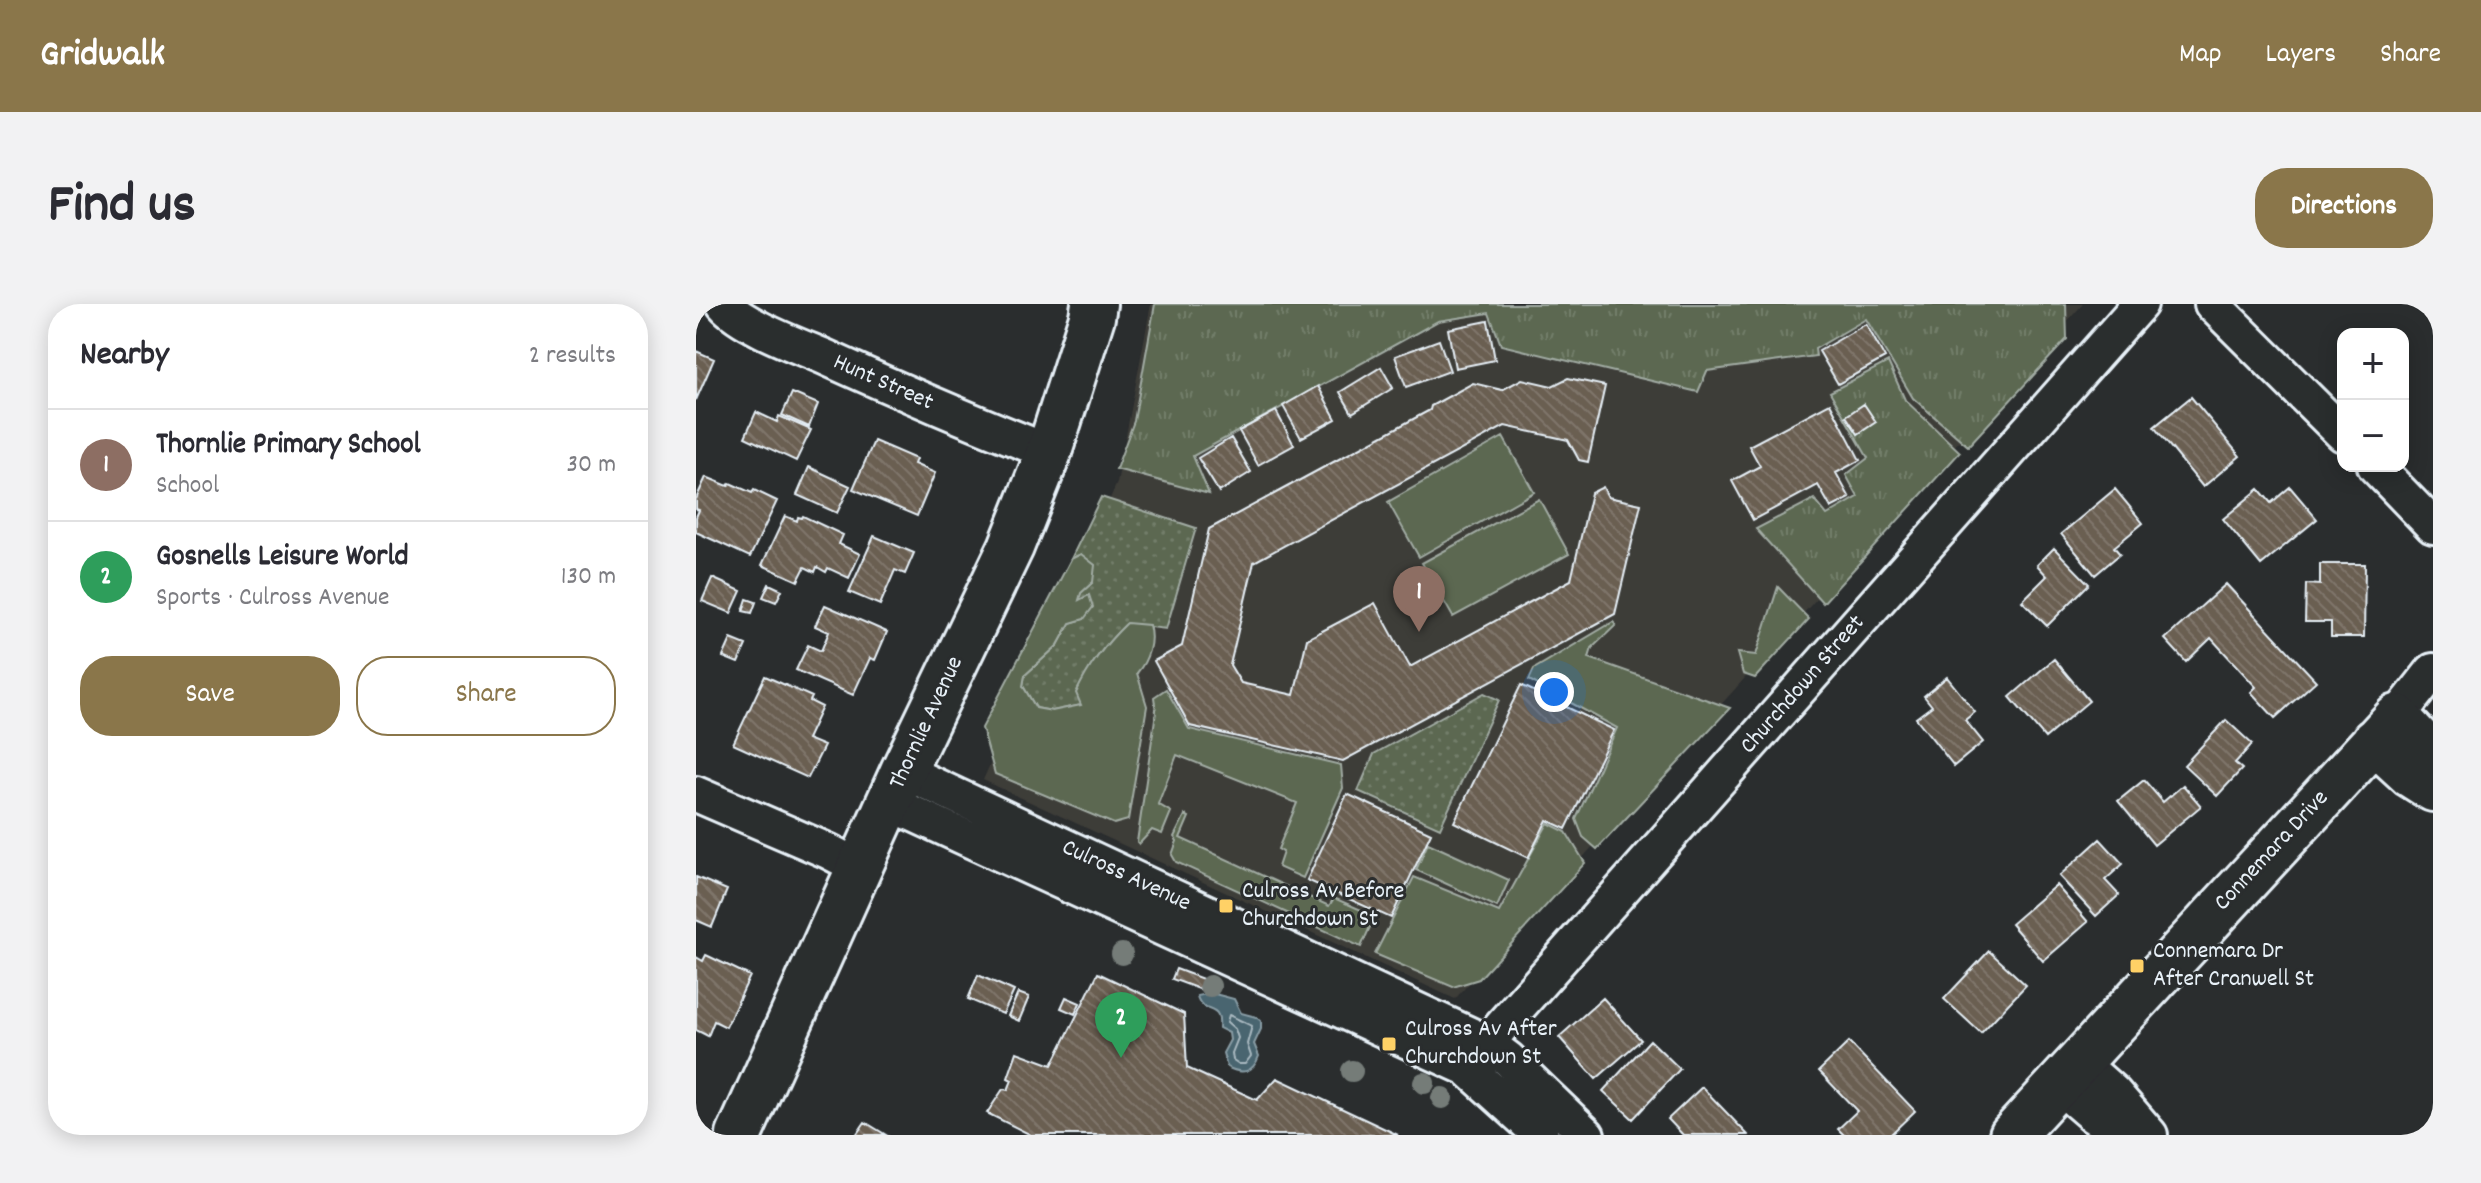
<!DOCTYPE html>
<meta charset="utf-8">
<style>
body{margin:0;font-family:Dekko,sans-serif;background:#f2f2f3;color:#2b2b33}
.controls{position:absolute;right:24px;top:24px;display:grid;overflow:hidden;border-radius:16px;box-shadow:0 4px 20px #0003}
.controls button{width:72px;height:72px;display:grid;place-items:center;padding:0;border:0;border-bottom:2px solid #e1e1e2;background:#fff;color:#2b2b33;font:40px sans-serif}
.you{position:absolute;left:858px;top:388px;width:28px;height:28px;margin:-20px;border:6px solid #fff;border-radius:50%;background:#1a73e8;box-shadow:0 0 0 12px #1a73e833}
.badge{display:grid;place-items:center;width:52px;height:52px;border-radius:50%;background:#8a764a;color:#fff;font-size:26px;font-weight:700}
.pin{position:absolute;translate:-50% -66px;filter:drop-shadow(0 2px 4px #0008)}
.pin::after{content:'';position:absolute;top:42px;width:28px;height:24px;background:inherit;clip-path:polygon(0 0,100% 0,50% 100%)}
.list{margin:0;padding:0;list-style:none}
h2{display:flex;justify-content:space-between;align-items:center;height:104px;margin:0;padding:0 32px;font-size:34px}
h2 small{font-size:26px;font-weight:400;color:#7c7c81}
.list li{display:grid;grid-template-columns:52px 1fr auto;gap:24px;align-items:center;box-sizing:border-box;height:112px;padding:0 32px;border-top:2px solid #e1e1e2}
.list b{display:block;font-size:30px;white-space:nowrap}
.list p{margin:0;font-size:26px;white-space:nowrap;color:#7c7c81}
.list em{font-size:26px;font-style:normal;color:#7c7c81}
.actions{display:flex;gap:16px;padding:24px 32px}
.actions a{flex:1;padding:18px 0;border:2px solid #8a764a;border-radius:32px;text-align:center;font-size:28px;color:#8a764a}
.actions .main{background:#8a764a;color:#fff}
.map{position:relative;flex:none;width:1737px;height:831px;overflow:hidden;border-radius:32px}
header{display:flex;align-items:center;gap:48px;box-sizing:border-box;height:112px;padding:0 40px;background:#8a764a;color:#fff}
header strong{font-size:38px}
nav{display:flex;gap:44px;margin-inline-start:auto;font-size:28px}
.intro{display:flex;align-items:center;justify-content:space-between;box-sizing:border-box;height:192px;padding:0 48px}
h1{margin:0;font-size:56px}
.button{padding:20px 36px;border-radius:32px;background:#8a764a;color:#fff;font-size:28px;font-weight:700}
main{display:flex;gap:48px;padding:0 48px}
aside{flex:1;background:#fff;border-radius:32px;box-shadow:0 4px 20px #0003}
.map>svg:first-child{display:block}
.built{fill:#3d3c38}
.grass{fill:url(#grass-dots);stroke:#a2aca4;stroke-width:2}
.park{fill:url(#park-tufts);stroke:#a2aca4;stroke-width:2}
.garden{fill:#5b6851;stroke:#a2aca4;stroke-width:2}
.water{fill:#4a656f;stroke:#899da6;stroke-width:2}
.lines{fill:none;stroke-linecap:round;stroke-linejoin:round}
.shore{stroke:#a9b9c1;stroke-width:2}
.building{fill:url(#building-back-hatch);stroke:#e8f1f8;stroke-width:2}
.street-casing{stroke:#e8f1f8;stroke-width:40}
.secondary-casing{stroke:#e8f1f8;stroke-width:50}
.street{stroke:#2a2d2e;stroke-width:34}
.secondary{stroke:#2a2d2e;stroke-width:44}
.tree{fill:#747b78}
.poi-dot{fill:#ffd166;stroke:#2a2d2e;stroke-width:3}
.labels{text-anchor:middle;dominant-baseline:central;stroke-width:6;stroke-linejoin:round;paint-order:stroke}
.street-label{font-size:24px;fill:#e8f1f8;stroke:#2a2d2e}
.poi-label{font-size:24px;fill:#e8f1f8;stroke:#2a2d2e;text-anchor:start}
</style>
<header>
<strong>Gridwalk</strong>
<nav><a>Map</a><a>Layers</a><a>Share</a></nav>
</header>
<div class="intro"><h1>Find us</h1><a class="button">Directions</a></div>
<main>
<aside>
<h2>Nearby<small>2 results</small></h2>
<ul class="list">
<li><span class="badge" style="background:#8d6e63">1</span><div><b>Thornlie Primary School</b><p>School</p></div><em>30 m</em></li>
<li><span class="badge" style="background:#2e9e5b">2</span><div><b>Gosnells Leisure World</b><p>Sports · Culross Avenue</p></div><em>130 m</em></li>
</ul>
<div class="actions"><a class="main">Save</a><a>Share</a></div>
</aside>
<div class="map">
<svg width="1737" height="831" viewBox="0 0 1737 831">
<defs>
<pattern id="grass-dots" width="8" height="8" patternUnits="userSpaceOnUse" patternTransform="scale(2)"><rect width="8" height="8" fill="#5b6851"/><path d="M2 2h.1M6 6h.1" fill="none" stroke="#737e6b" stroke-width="1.8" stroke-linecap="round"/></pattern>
<pattern id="park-tufts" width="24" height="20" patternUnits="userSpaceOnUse" patternTransform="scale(2)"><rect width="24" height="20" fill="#5b6851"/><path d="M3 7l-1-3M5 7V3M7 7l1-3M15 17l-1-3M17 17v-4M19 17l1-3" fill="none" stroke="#737e6b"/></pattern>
<pattern id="building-back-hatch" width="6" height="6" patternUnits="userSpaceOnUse" patternTransform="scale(2)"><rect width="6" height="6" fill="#6a5e51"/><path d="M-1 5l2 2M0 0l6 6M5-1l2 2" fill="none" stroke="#7f766b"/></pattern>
</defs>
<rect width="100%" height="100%" fill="#2a2d2e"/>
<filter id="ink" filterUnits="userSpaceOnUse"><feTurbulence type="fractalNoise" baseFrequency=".0125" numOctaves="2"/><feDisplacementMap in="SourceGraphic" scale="16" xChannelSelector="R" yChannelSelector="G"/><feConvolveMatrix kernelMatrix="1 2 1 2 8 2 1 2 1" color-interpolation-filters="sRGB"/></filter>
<g filter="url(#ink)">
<!-- built -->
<path class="built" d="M455,0H1387L759,695L287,476L421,179Z"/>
<!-- grass -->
<path class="grass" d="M405,193L500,224L470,325L430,320C409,340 393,361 381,389L386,401L356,407L340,404L327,382L329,371L362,341L374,319L388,315L382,297L385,289L397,278L385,250L375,255Z
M788,389L803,396L744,524L662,487L678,450Z"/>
<!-- park -->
<path class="park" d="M459,0H1370L1371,35L1272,142L1217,94L1170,15L1119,45L1120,52L1011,67L1002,88L805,41L793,9L742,17L497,152L513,190L420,165L438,117Z
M1192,58L1209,96L1264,148L1127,299L1060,225L1118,195L1131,211L1162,193L1150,171L1172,154L1134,88Z"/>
<!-- garden -->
<path class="garden" d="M807,133L838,188L723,253L692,198Z
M843,195L873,250L757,313L726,259Z
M385,250L399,261L397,278L385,289L383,296L393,291L397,303L388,315L374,319L362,341L329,371L327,382L340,404L356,407L385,401L380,389C393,361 409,340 431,319L453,321C458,338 452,356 441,369L451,402L432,516L418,520L299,470L286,424L375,255Z
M1082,283L1113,315L1059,374L1047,370L1041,349L1060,351Z
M917,318L920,321L896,344L893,354L1034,404L901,545L887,533L880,515L921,424L833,376L838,365Z
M470,385L493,425L645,461L647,484L607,574L582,563L587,548L582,545L601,499L481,451L462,500L475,508L466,530L456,526L443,540L441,538L460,408L458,393Z
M489,511L493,513L484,534L633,602L638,594L679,612L665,643L480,558L476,551L481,537L478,533Z
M852,519L870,528L889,559L783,675L757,683L679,650L718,573L803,608Z
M732,539L813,576L801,603L720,566Z"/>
<!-- water -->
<path class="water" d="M515,689L538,695L545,709L560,713L565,717V725L558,740L563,752C557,769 546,771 531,763L527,749L534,736L533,729L523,724C523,720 524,715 522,711C518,701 505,708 501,692Z"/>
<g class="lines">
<!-- shore -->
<path class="shore" d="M533,711L556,722L551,740L555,752L549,760H543L537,756L536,749L542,734L539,725L531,718Z"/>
</g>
<!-- building -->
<path class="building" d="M792,17L799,56L759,64L752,25Z
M1170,20L1189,54L1142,80L1123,47Z
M743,36L754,67L710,83L699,52Z
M0,47L18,55L0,96Z
M685,63L697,84L656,109L644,88Z
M872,74L909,82L892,158L883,156L872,136L809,122L558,258L534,361L545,379L598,391L611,335L679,299L714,363L875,276L895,189L907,183L912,193L945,200L919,310L647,457L494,422L458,357L486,342L513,225L734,106L735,102L777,79L806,86L826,75L856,82Z
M622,82L640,115L605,134L587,102Z
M96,89L122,100L113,123L86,111Z
M1495,93L1544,152L1507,183L1458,123Z
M1134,99L1164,156L1140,169L1154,194L1135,204L1122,181L1057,216L1036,177L1064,162L1053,142Z
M1168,100L1180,118L1162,130L1150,112Z
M580,107L598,141L562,161L543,127Z
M60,108L81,118L83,112L115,126L100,157L49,133Z
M535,134L555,168L523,188L502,154Z
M178,137L220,155L218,160L239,169L221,212L157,185Z
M113,163L154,182L141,209L101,191Z
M10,173L32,182L34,179L56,189L58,186L81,197L54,253L0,228V213L3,206L0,205V195Z
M1594,183L1621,215L1565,261L1527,215L1563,185L1575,199Z
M1419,185L1447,219L1418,243L1424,250L1399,271L1365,230Z
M89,212L101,217L102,213L106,214L107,212L147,231L143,240L164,250L153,274L132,264L130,268L121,263L119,268L109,263L102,277L66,261Z
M178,232L218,249L209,270L199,266L184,301L153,288Z
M1358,244L1393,280L1351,322L1326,297L1351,272L1341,261Z
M1624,260H1669L1668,333H1635V318H1609L1610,280L1624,281Z
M16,274L45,287L35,309L6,297Z
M73,280L86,286L80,298L67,293Z
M1530,280L1620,377L1579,414L1555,388L1560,383L1515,334L1490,358L1469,335Z
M51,295L60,298L56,309L47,307Z
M129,301L191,328L179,356L174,354L157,391L100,366L112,341L125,347L133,328L119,322Z
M35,335L50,341L42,359L27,353Z
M1358,355L1393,397L1349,434L1314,393Z
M69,372L116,393L114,397L126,403L111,435L128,442L112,474L37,440Z
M1251,373L1279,408L1269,416L1287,438L1258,462L1220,414L1236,402L1228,392Z
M825,381L918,426L870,525L851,516L832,554L758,518Z
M1530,416L1556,440L1539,459L1546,465L1521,492L1488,461Z
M1448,476L1467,498L1487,481L1505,502L1458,541L1422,497Z
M651,490L735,529L695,614L611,576Z
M1404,535L1427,560L1409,576L1423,591L1400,612L1363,572Z
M0,573L31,586L16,623L0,616Z
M1360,581L1392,618L1347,657L1315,620Z
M1293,647L1330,681L1285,729L1248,695Z
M10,651L54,672L30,723L18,717L12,732L0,726V653L7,657Z
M480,665L507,675L503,685L476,675Z
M402,669L488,710L491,764L561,796L581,774L702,831H335L291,809L307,785L312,786L316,776L312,774L321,748L356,761Z
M282,671L318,687L307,710L272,695Z
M322,689L333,693L323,717L312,712Z
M370,693L384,699L379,710L365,704Z
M907,694L945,736L900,775L863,733Z
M954,736L984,765L937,815L907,787Z
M1153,738L1219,807L1194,831H1148L1142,825L1161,807L1123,767Z
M1006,783L1052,831H987L972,815Z
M169,818L190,831H160Z"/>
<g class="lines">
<!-- street casing -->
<g class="street-casing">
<path id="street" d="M28,0C47,22 103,42 131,54C204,87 278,119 353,148
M1516,0L1647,130
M1679,162L1737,222
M1701,413L1737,367
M207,467L791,739L812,755L891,831
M0,490L132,547L165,564
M194,499L771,764L845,831
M1383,758L1418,789L1454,831
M771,764L807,720L1444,0
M1362,781L1398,812L1427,831"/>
</g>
<!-- secondary casing -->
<g class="secondary-casing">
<path id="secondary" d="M1678,437L1715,471L1737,485
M43,831L207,467L315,243L353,148L396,13L398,0
M1316,831L1701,413L1737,451"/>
</g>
<!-- street -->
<use href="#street" class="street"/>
<!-- secondary -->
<use href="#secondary" class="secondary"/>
</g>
<!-- trees -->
<g class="tree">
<circle cx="426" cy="650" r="11"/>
<circle cx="514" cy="682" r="11"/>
<circle cx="656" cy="767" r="11"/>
<circle cx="728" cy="779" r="11"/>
<circle cx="746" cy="794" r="11"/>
</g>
</g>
<!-- markers -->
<g class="poi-dot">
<rect x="522" y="594" width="16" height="16" rx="4"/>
<rect x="1433" y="654" width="16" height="16" rx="4"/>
<rect x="685" y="732" width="16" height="16" rx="4"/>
</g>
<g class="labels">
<!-- street labels -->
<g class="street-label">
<text transform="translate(187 79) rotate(24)">Hunt Street</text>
<text transform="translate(1107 381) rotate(-49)">Churchdown Street</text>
<text transform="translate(231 419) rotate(-65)">Thornlie Avenue</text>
<text transform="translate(1576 547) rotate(-47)">Connemara Drive</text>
<text transform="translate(430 572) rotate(25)">Culross Avenue</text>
</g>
<!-- poi labels -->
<g class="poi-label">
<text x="546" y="588">Culross Av Before<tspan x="546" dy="28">Churchdown St</tspan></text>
<text x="1457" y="648">Connemara Dr<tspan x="1457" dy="28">After Cranwell St</tspan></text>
<text x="709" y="726">Culross Av After<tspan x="709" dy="28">Churchdown St</tspan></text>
</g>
</g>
</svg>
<div class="controls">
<button>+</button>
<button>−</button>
</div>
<div class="you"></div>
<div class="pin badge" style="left:723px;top:328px;background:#8d6e63">1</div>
<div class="pin badge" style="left:425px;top:754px;background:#2e9e5b">2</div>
</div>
</main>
